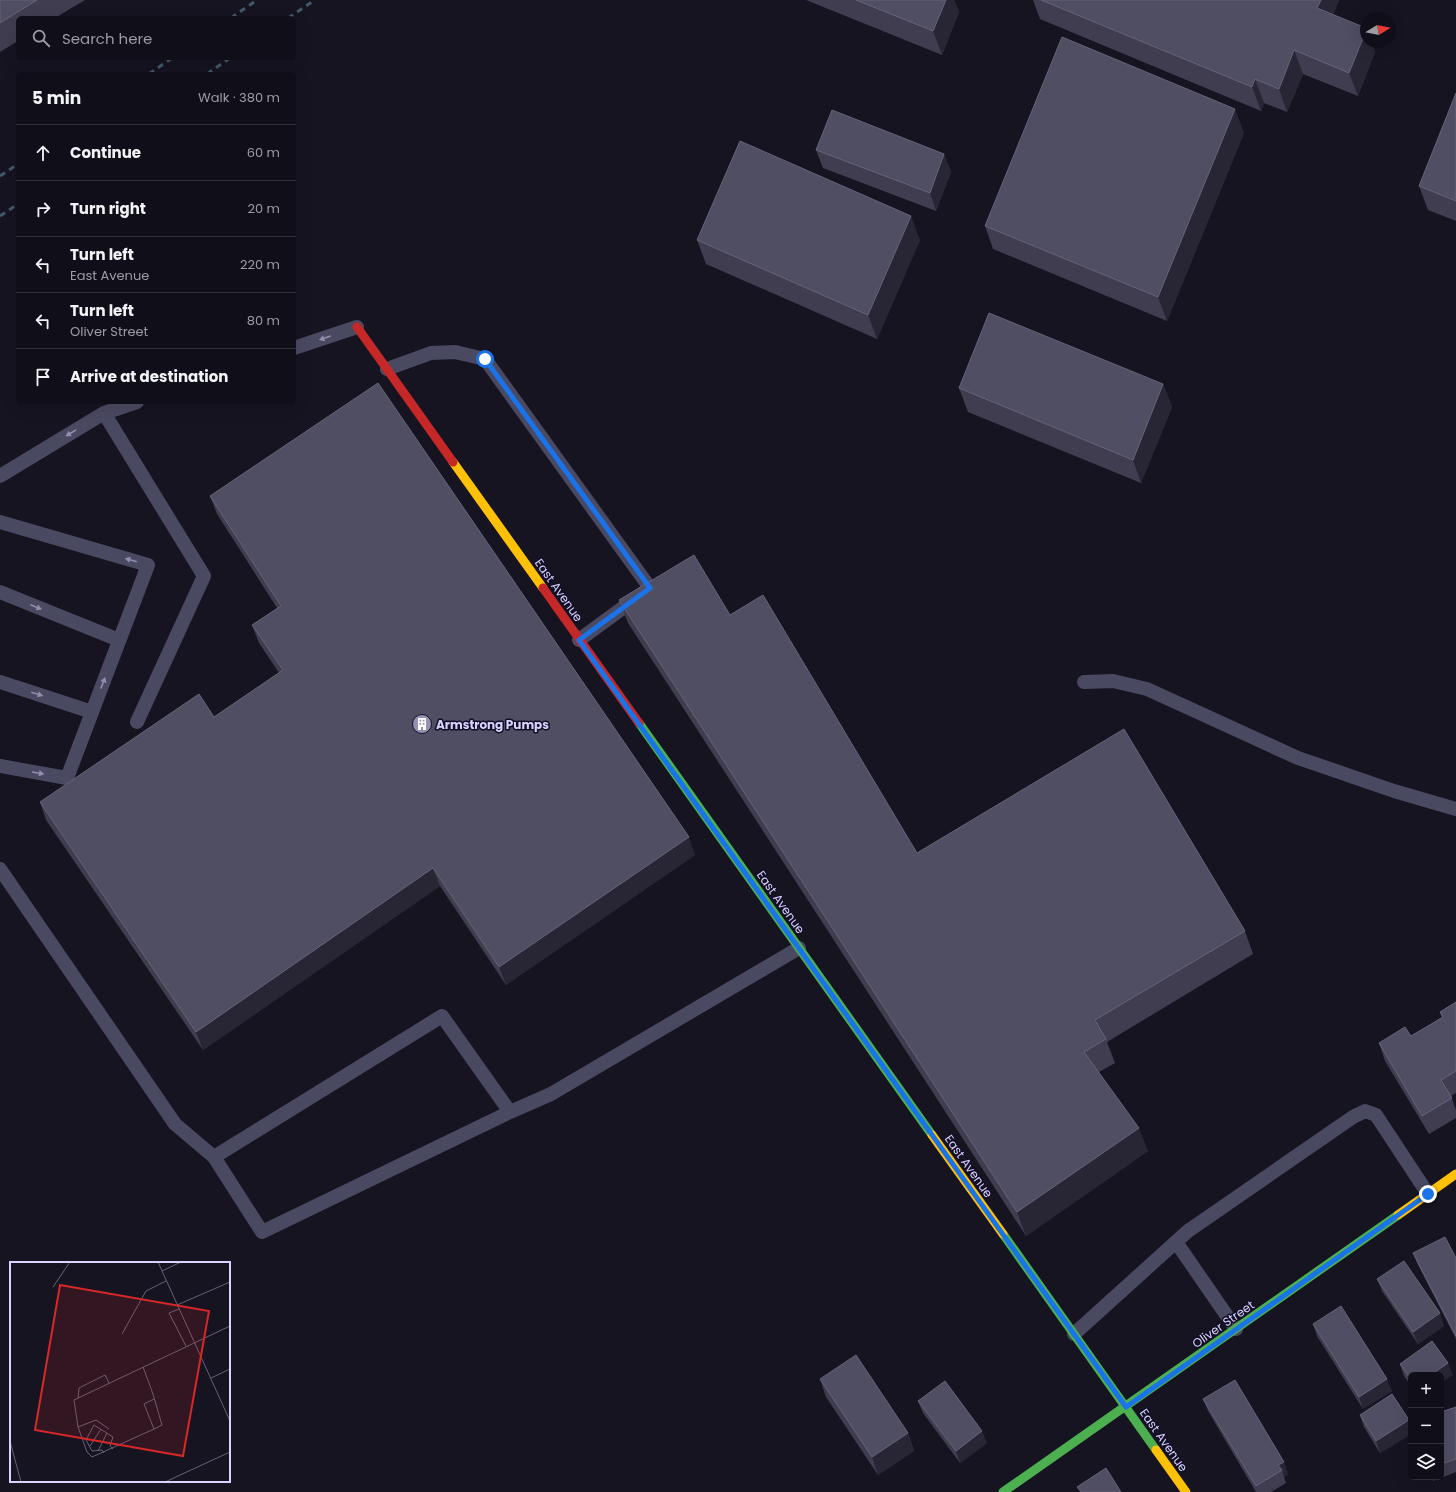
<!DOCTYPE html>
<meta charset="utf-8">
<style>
body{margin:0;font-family:Poppins,sans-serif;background:#1e1d26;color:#f1f3f6}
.controls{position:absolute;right:12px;bottom:12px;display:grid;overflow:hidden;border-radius:6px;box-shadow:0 4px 16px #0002}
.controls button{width:36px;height:36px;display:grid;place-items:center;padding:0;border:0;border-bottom:1px solid #302f38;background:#100f19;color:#f1f3f6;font:20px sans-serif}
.compass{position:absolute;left:1360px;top:12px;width:36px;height:36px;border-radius:50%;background:#100f19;box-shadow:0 4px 16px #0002;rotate:80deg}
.stop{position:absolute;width:12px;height:12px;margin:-9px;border:3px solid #1a73e8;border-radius:50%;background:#fff}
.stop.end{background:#1a73e8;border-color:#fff;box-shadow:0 1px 4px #0008}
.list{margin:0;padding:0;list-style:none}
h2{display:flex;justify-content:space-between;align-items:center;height:52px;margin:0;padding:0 16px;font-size:17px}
h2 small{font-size:13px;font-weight:400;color:#9c9ca2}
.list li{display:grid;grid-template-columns:26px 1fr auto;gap:12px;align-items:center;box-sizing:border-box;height:56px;padding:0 16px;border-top:1px solid #302f38}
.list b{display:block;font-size:15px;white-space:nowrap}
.list p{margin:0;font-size:13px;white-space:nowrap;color:#9c9ca2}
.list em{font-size:13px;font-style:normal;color:#9c9ca2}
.icon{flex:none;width:22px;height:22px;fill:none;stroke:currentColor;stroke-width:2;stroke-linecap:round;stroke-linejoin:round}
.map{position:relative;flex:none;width:1456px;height:1492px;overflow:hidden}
.search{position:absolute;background:#100f19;box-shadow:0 4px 16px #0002;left:16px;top:16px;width:280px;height:44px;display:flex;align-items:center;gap:10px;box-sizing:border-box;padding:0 14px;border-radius:6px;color:#9c9ca2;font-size:15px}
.panel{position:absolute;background:#100f19;box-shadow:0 4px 16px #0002;left:16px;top:72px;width:280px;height:332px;border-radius:6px}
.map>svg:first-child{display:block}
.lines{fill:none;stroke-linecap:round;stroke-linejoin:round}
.lane{stroke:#4a4962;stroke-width:14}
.fast{stroke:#4caf50;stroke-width:9}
.slow{stroke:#ffc107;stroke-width:9}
.jam{stroke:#c62828;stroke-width:9}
.rail{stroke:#43596b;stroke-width:3;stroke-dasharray:6 5;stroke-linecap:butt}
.wall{fill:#403d50}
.shaded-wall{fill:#282635}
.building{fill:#504e63;stroke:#66637b}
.oneway{fill:#928eb0}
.route{stroke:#1a73e8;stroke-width:5}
.labels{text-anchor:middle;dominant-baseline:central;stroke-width:3;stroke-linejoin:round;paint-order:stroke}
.street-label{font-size:12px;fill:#d9d4ff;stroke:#130f26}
.poi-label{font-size:12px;font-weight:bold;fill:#d9d4ff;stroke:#130f26;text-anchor:start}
.inset-road{fill:none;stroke:#64617a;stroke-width:1}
.view{fill:#d62828;fill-opacity:0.15;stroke:#d62828;stroke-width:2}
.inset-edge{fill:none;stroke:#d9d4ff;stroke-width:2}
</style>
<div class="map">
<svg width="1456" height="1492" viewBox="0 0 1456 1492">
<rect width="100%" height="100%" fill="#161421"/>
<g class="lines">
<!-- lane -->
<path class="lane" d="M294,348L357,327
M387,369L431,353L455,352L485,359L650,588L579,640
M104,413L204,576L137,722
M0,476L104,413L137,402
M0,522L148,565L67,778L0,766
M0,592L119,640
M0,682L92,712
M1084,682L1113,681L1147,689L1298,758L1394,791L1456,809
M0,869L175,1124L214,1157
M510,1112L442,1016L214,1157L262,1232L510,1112L551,1094L799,948
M1176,1242L1236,1329
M1074,1334L1188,1231L1353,1117L1365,1111L1376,1115L1428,1194"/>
<!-- fast -->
<path class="fast" d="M639,723L932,1135
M1003,1234L1156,1450
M1003,1492L1398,1215"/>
<!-- slow -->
<path class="slow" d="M453,462L543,588
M932,1135L1003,1234
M1398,1215L1456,1174
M1156,1450L1186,1492"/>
<!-- jam -->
<path class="jam" d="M357,327L453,462
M543,588L639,723"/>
<!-- rail -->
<path class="rail" d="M231,18L257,0
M288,18L315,0
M149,74L172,58
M207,74L230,58
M0,176L18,164
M0,216L18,204"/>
</g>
<!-- wall -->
<path class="wall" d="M0,0H85L55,18H18V41L0,52Z
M806,0H954L959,12L942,55Z
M1033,0H1339L1333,15L1375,52L1358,96L1303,74L1287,112L1264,103L1261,111L1040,19Z
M1456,93V221L1428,210L1419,186Z
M1244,133L1167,321L993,249L985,226Z
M816,150L944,154L951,172L936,211L823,168Z
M697,240H920L877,339L706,264Z
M1163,384L1172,407L1141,483L968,412L959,388Z
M210,496L695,855L506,985L440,886L203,1050L46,820L40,802L214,717L279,673L259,643L252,625L277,608L217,514Z
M619,600L730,615L917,853L1245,931L1253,954L1107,1042L1115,1063L1099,1072L1148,1151L1026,1236L628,623Z
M1456,1002V1093L1451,1096L1456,1110V1118L1429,1134L1385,1061L1379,1043L1411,1036L1442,1018L1440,1012Z
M1413,1253L1456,1258V1339L1418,1265Z
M1377,1279L1444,1326L1418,1344L1382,1291Z
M1313,1324L1392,1391L1363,1409L1317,1336Z
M1400,1364L1453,1375H1411V1386L1404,1376Z
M820,1379L908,1433L914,1451L878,1475L826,1397Z
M1203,1399L1288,1474L1284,1477L1286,1483L1271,1492H1256L1208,1411Z
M918,1401L987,1443L960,1463L923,1413Z
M1456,1407V1472L1433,1481L1432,1477H1441V1412Z
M1360,1415L1409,1420L1411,1427V1434L1380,1453L1364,1427Z"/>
<!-- shaded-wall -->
<path class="shaded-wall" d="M946,0H954L959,12L942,55L933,31Z
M1321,0H1339L1326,32L1317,8Z
M1366,31V42H1372L1375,52L1358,96L1349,73Z
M1294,50L1303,74L1287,112L1279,89Z
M1255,79L1264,103L1261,111L1252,87Z
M1235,109L1244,133L1167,321L1158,297Z
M944,154L951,172L936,211L930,193Z
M911,216L920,240L877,339L868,315Z
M1163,384L1172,407L1141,483L1133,460Z
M689,837L695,855L506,985L499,967Z
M433,868L440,886L203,1050L196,1032Z
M1139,1128L1148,1151L1026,1236L1017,1212Z
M1440,1313L1444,1326L1418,1344L1413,1332Z
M1448,1363L1453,1375L1441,1383V1375H1431Z
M1387,1379L1392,1391L1363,1409L1359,1397Z
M1409,1420L1411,1427V1434L1380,1453L1376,1441Z
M982,1431L987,1443L960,1463L956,1451Z
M908,1433L914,1451L878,1475L872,1457Z
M1284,1462L1288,1474L1284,1477L1282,1470L1278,1465Z"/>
<!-- building -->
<path class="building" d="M0,0H37L0,23Z
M856,0H946L933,31Z
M1041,0H1321L1317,8L1366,28V31L1349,73L1294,50L1279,89L1255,79L1252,87Z
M1062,37L1235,109L1158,297L985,226Z
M1456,93V201L1419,186Z
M832,110L944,154L930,193L816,150Z
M740,141L911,216L868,315L697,240Z
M989,313L1163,384L1133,460L959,388Z
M378,383L689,837L499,967L433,868L196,1032L40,802L199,694L214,717L283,670L252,625L281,606L210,496Z
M694,555L730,615L763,595L917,853L1124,729L1245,931L1095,1020L1106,1039L1084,1052L1139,1128L1017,1212L619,600Z
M1456,1002V1071L1441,1080L1452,1098L1422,1116L1379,1043L1405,1027L1411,1036L1443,1017L1440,1012Z
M1445,1237L1456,1258V1336L1413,1253Z
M1404,1261L1440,1313L1413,1332L1377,1279Z
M1341,1306L1387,1379L1359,1397L1313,1324Z
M1432,1341L1448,1363L1431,1375H1411V1380L1400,1364Z
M856,1355L908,1433L872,1457L820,1379Z
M1235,1380L1284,1462L1278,1465L1282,1470L1256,1486L1203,1399Z
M945,1381L982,1431L956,1451L918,1401Z
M1392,1394L1409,1420L1376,1441L1360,1415Z
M1456,1407V1459L1441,1464V1412Z
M1106,1468L1121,1492H1081L1077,1487Z"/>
<!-- one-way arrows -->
<defs><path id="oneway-solid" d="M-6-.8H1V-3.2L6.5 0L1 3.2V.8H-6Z"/></defs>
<g class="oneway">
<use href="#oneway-solid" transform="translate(325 338) rotate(161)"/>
<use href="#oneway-solid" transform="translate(71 433) rotate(149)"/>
<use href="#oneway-solid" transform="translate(131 560) rotate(-164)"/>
<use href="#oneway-solid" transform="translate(36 607) rotate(22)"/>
<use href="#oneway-solid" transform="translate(103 683) rotate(-69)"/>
<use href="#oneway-solid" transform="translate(37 694) rotate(18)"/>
<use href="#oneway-solid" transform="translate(38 773) rotate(10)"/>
</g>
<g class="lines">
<!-- route -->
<path class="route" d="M485,359L650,588L579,640L1126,1407L1428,1194"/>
</g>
<!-- icons -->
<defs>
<g id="building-disc" transform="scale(1)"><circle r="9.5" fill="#9591b1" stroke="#130f26"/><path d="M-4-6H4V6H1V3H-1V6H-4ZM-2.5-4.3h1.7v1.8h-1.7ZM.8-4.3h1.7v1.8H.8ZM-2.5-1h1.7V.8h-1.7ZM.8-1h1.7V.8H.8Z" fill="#fff"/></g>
</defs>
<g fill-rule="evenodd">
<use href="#building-disc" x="422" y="724"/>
</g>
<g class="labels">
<!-- street labels -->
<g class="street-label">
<text transform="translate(559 590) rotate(55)">East Avenue</text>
<text transform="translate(781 902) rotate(55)">East Avenue</text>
<text transform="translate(969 1166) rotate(55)">East Avenue</text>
<text transform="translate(1223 1324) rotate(-35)">Oliver Street</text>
<text transform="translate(1164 1440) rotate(55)">East Avenue</text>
</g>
<!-- poi labels -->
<g class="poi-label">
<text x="436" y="724">Armstrong Pumps</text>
</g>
</g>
<!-- overview -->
<g transform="translate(10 1262)">
<rect width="220" height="220" fill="#161421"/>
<path class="inset-road" d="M148,0L220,159M152,9L171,0M43,25L60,0M167,43L220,20M169,47L159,51L176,84M112,72L136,29L156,19M133,105L143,132L152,163L144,167L134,142L144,137M201,116L220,107M68,136L69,126L95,113L99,121M68,165L86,158L99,167M144,167L82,195L77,190L68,165L64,138L220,64M0,179L11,220M80,184L91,167M88,189L97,171M94,191L92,188L82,189L76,178L84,163L103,175L100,184L103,187M155,220L220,190"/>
<path class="view" d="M50,23L199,49L173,194L25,168Z"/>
<rect width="220" height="220" class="inset-edge"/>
</g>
</svg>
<div class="controls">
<button>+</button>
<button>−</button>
<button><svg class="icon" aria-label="layers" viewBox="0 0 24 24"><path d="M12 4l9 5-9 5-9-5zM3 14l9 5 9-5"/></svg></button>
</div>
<svg class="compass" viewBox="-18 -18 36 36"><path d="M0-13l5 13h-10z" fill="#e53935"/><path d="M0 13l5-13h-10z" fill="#9c9ca2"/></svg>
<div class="stop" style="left:485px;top:359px"></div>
<div class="stop end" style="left:1428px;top:1194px"></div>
<div class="search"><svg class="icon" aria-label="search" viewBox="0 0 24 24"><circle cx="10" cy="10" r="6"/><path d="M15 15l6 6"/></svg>Search here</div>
<section class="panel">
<h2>5 min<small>Walk · 380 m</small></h2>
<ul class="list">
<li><svg class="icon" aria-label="ahead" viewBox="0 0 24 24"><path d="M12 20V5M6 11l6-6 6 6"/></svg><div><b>Continue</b></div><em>60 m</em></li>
<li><svg class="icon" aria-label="right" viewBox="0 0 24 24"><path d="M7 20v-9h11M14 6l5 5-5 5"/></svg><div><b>Turn right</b></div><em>20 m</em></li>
<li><svg class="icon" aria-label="left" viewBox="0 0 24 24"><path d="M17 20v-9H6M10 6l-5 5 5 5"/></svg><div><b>Turn left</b><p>East Avenue</p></div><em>220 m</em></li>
<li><svg class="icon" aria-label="left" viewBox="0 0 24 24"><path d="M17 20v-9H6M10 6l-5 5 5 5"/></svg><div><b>Turn left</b><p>Oliver Street</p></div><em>80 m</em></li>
<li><svg class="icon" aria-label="arrive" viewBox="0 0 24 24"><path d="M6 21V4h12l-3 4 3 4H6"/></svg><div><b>Arrive at destination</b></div></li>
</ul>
</section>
</div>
